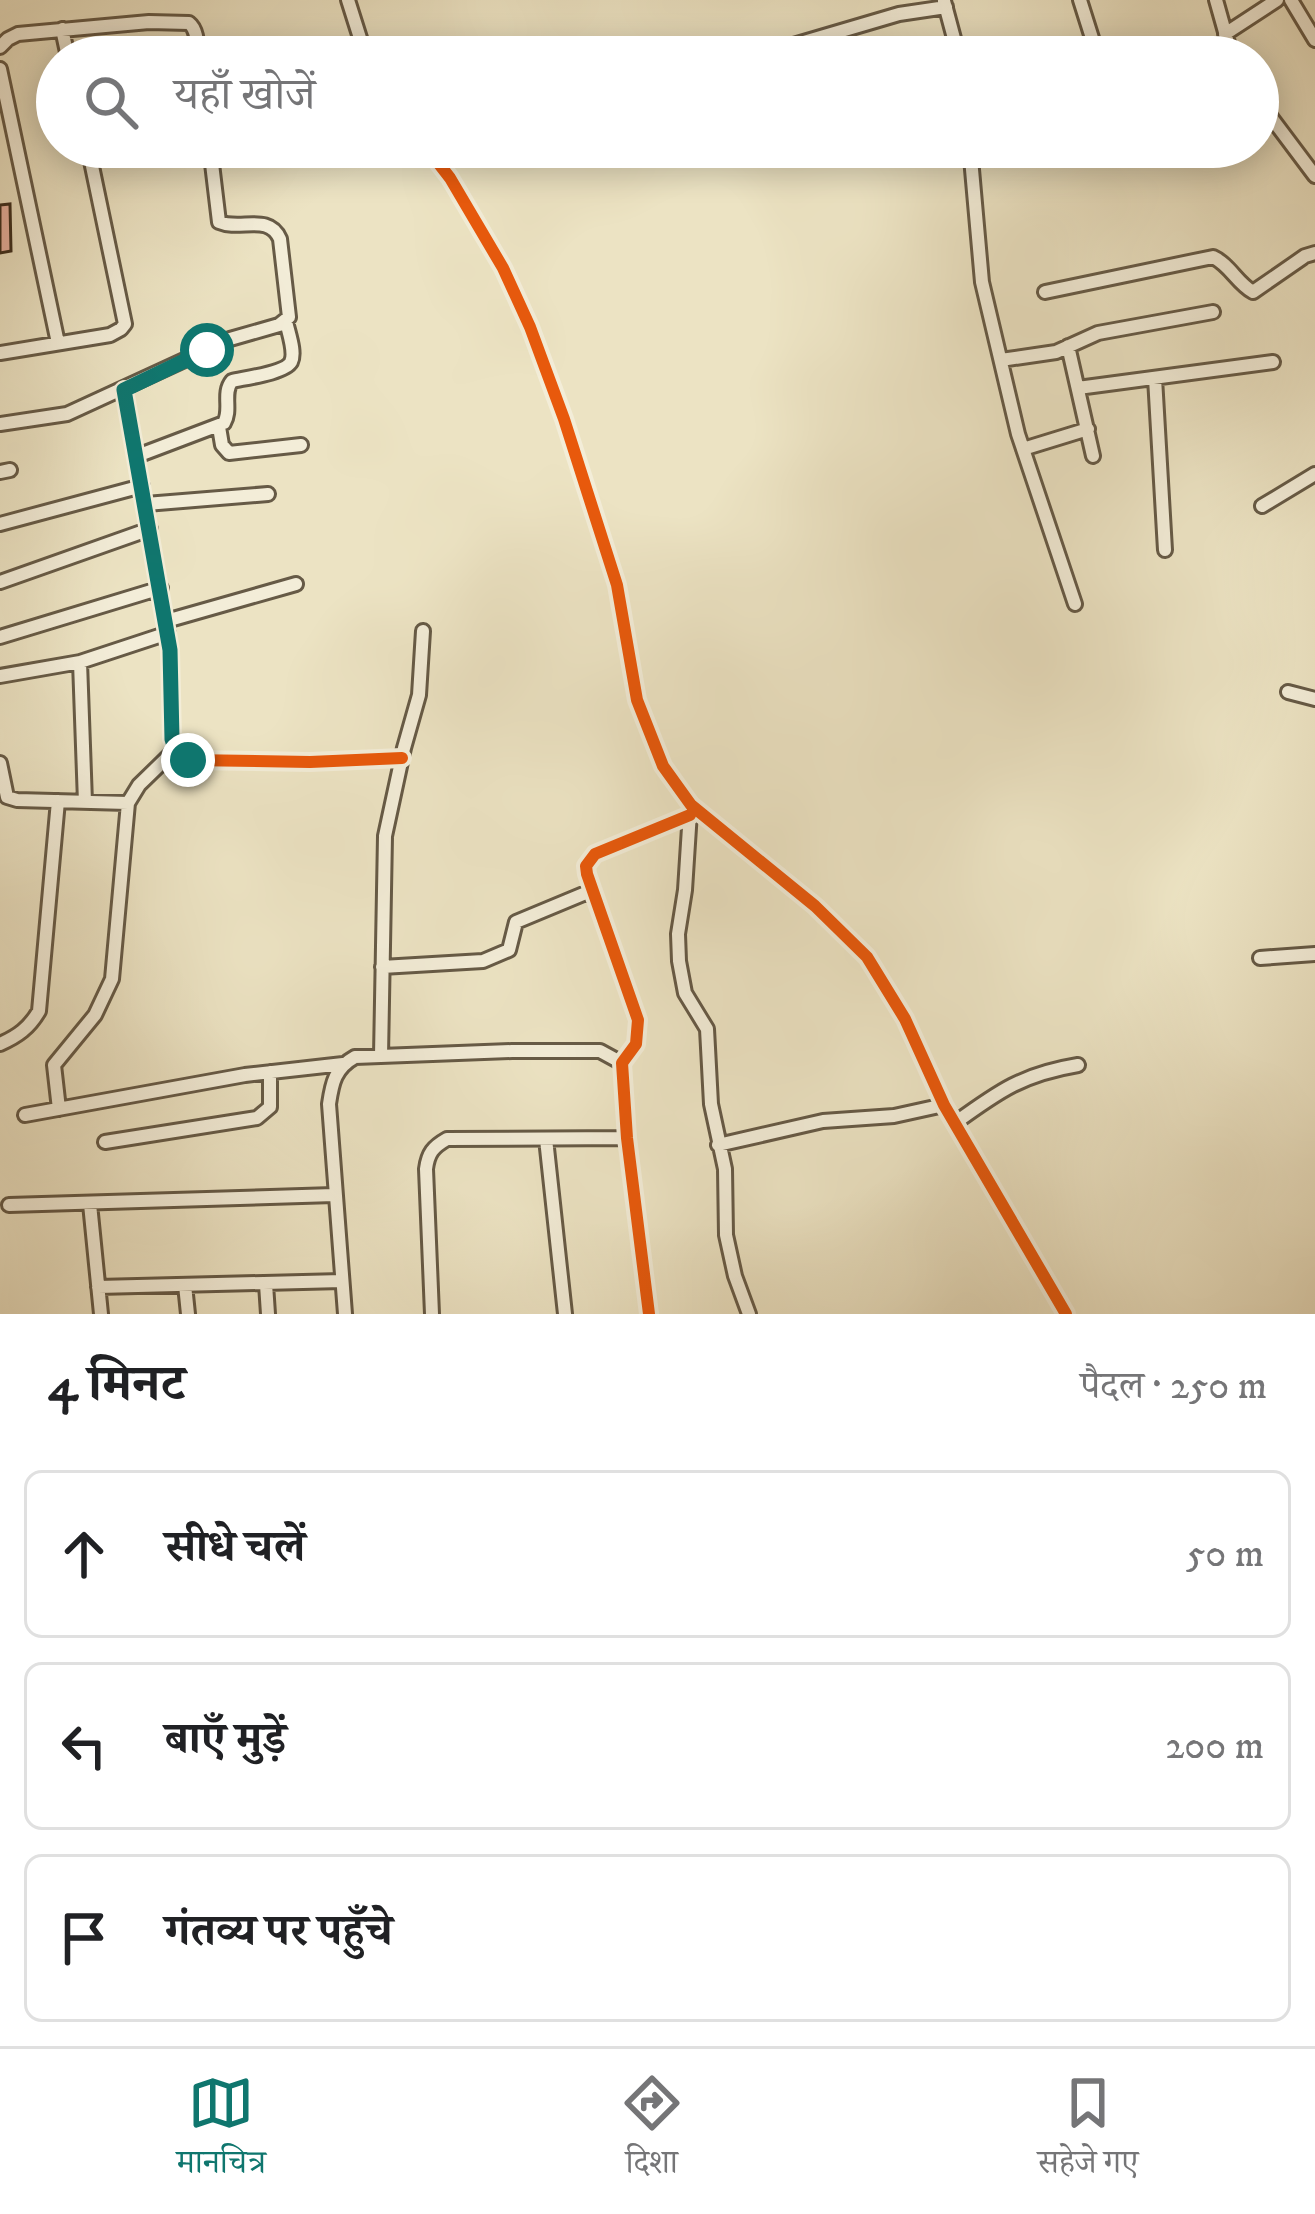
<!DOCTYPE html>
<html lang="hi">
<meta charset="utf-8">
<style>
body{margin:0;font-family:"IM FELL DW Pica","Noto Serif Devanagari",serif;background:#f6f6f6;color:#202124}
.stop{position:absolute;width:36px;height:36px;margin:-27px;border:9px solid #0f766e;border-radius:50%;background:#fff}
.stop.end{background:#0f766e;border-color:#fff;box-shadow:0 3px 12px #0008}
.list{margin:0;padding:0;list-style:none}
h2{display:flex;justify-content:space-between;align-items:center;height:156px;margin:0;padding:0 48px;font-size:51px}
h2 small{font-size:39px;font-weight:400;color:#757577}
.list li{display:grid;grid-template-columns:78px 1fr auto;gap:36px;align-items:center;box-sizing:border-box;height:168px;margin:0 24px 24px;padding:0 24px;border:3px solid #e0e0e0;border-radius:18px}
.list b{display:block;font-size:45px;white-space:nowrap}
.list em{font-size:39px;font-style:normal;color:#757577}
.icon{flex:none;width:66px;height:66px;fill:none;stroke:currentColor;stroke-width:2;stroke-linecap:round;stroke-linejoin:round}
.map{position:relative;flex:none;width:1315px;height:1314px;overflow:hidden}
.search{position:absolute;background:#fff;box-shadow:0 6px 30px #0003;left:36px;right:36px;top:36px;height:132px;display:flex;align-items:center;gap:30px;box-sizing:border-box;padding:0 42px;border-radius:66px;color:#757577;font-size:45px}
.sheet{height:732px;background:#fff}
nav{display:flex;justify-content:space-around;align-items:center;box-sizing:border-box;height:168px;border-top:3px solid #e0e0e0;background:#fff;font-size:33px;color:#757577}
nav a{display:grid;justify-items:center;gap:6px}
nav .on{color:#0f766e}
.map>svg:first-child{display:block}
.building{fill:#e8b2a0;stroke:#3a2c1c;stroke-width:3}
.lines{fill:none;stroke-linecap:round;stroke-linejoin:round}
.minor-casing{stroke:#665a46;stroke-width:18}
.minor{stroke:#f3edd8;stroke-width:12}
.cycleway-casing{stroke:#f3edd8;stroke-width:20}
.cycleway{stroke:#e8590c;stroke-width:12}
.route{stroke:#0f766e;stroke-width:15}
</style>
<div class="map">
<svg width="1315" height="1314" viewBox="0 0 1315 1314">
<rect width="100%" height="100%" fill="#ece3c3"/>
<filter id="stains"><feTurbulence type="fractalNoise" baseFrequency=".00167" numOctaves="4"/><feColorMatrix values="0 0 0 0 .2 0 0 0 0 .09 0 0 0 0 .02 0 0 0 .5 -.17"/></filter>
<radialGradient id="worn" r=".72"><stop offset=".6" stop-color="#630" stop-opacity="0"/><stop offset="1" stop-color="#630" stop-opacity=".3"/></radialGradient>
<!-- building -->
<path class="building" d="M10,204L11,251L0,253V205Z"/>
<g class="lines">
<!-- minor casing -->
<g class="minor-casing">
<path id="minor" d="M348,0L366,57
M1080,0L1098,57
M1216,0L1232,57
M1291,0L1315,40
M944,1L959,57
M62,29L68,57
M1225,34L1277,0
M0,47L8,39L18,34L149,22L189,23C198,30 197,46 198,57
M780,49L899,14L946,7
M1184,57L1228,43
M0,69L58,343
M1258,100L1315,176
M426,147L450,178L503,268L530,327L564,419L617,585L637,700L663,766L691,805L815,906L867,957L905,1019L944,1105L1066,1314
M970,147L982,282L1018,434L1075,604
M1045,292L1213,257C1230,265 1237,283 1253,292L1305,256L1315,253
M1068,346L1093,456
M0,353L110,335L121,329L125,324L88,147
M1001,360L1056,352L1098,333L1213,312
M1155,378L1165,550
M1078,388L1273,362
M124,390L170,650L172,739C175,749 177,756 188,760L310,762L402,758
M0,424L67,414L230,339L279,325L289,317L280,239C269,213 240,231 219,222L210,147
M219,427L222,445L229,453L301,445
M1023,449L1088,429
M137,456L224,423C232,410 222,393 232,381C245,378 285,373 291,362C296,352 288,332 286,321
M0,472L10,470
M146,504L268,494
M1262,506L1315,474
M0,524L142,486
M0,582L150,529
M166,621L296,584
M0,637L161,588
M80,662L85,802
M0,676L80,662L168,633
M1288,692L1315,699
M0,763L7,797L17,800L128,803
M690,812L685,890L678,934L679,961L685,993L707,1029L711,1104L725,1169L726,1235L735,1276L749,1314
M1260,958L1315,954
M382,967L483,961L509,950L516,922L593,890
M0,1044C18,1036 29,1028 39,1011L58,801
M381,1056L385,836L404,748L419,695L423,631
M59,1109L54,1065L95,1015L112,979L128,803L139,785L175,750
M25,1115L245,1075L343,1064
M955,1123C999,1091 1023,1074 1078,1065
M546,1139L565,1314
M105,1142L257,1118L270,1107V1072
M718,1145L823,1121L894,1116L944,1105
M90,1204L101,1314
M9,1205L334,1195
M266,1284L268,1314
M185,1285L188,1314
M98,1287L342,1281
M345,1314L329,1104C332,1083 335,1068 355,1057L512,1051H600L622,1063
M432,1314L426,1169C428,1153 433,1147 447,1139L627,1138
M649,1314L627,1138L622,1063L636,1044L638,1020L587,874L586,866L595,854L690,815"/>
</g>
<!-- minor -->
<use href="#minor" class="minor"/>
<!-- cycleway casing -->
<g class="cycleway-casing">
<path id="cycleway" d="M426,147L450,178L503,268L530,327L564,419L617,585L637,700L663,766L691,805L815,906L867,957L905,1019L944,1105L1066,1314
M124,390L170,650L172,739C175,749 177,756 188,760L310,762L402,758
M649,1314L627,1138L622,1063L636,1044L638,1020L587,874L586,866L595,854L690,815"/>
</g>
<!-- cycleway -->
<use href="#cycleway" class="cycleway"/>
</g>
<g class="lines">
<!-- route -->
<path class="route" d="M188,760C177,756 175,749 172,739L170,650L124,390L207,350"/>
</g>
<rect width="100%" height="100%" filter="url(#stains)"/>
<rect width="100%" height="100%" fill="url(#worn)"/>
</svg>
<div class="stop" style="left:207px;top:350px"></div>
<div class="stop end" style="left:188px;top:760px"></div>
<div class="search"><svg class="icon" aria-label="search" viewBox="0 0 24 24"><circle cx="10" cy="10" r="6"/><path d="M15 15l6 6"/></svg>यहाँ खोजें</div>
</div>
<section class="sheet">
<h2>4 मिनट<small>पैदल · 250 m</small></h2>
<ul class="list">
<li><svg class="icon" aria-label="ahead" viewBox="0 0 24 24"><path d="M12 20V5M6 11l6-6 6 6"/></svg><div><b>सीधे चलें</b></div><em>50 m</em></li>
<li><svg class="icon" aria-label="left" viewBox="0 0 24 24"><path d="M17 20v-9H6M10 6l-5 5 5 5"/></svg><div><b>बाएँ मुड़ें</b></div><em>200 m</em></li>
<li><svg class="icon" aria-label="arrive" viewBox="0 0 24 24"><path d="M6 21V4h12l-3 4 3 4H6"/></svg><div><b>गंतव्य पर पहुँचे</b></div></li>
</ul>
</section>
<nav>
<a class="on"><svg class="icon" aria-label="map" viewBox="0 0 24 24"><path d="M3 6l6-2 6 2 6-2v14l-6 2-6-2-6 2zM9 4v14M15 6v14"/></svg>मानचित्र</a>
<a><svg class="icon" aria-label="directions" viewBox="0 0 24 24"><path d="M12 3l9 9-9 9-9-9zM9 14v-3h6M13 9l2 2-2 2"/></svg>दिशा</a>
<a><svg class="icon" aria-label="saved" viewBox="0 0 24 24"><path d="M7 4h10v16l-5-4-5 4z"/></svg>सहेजे गए</a>
</nav>
